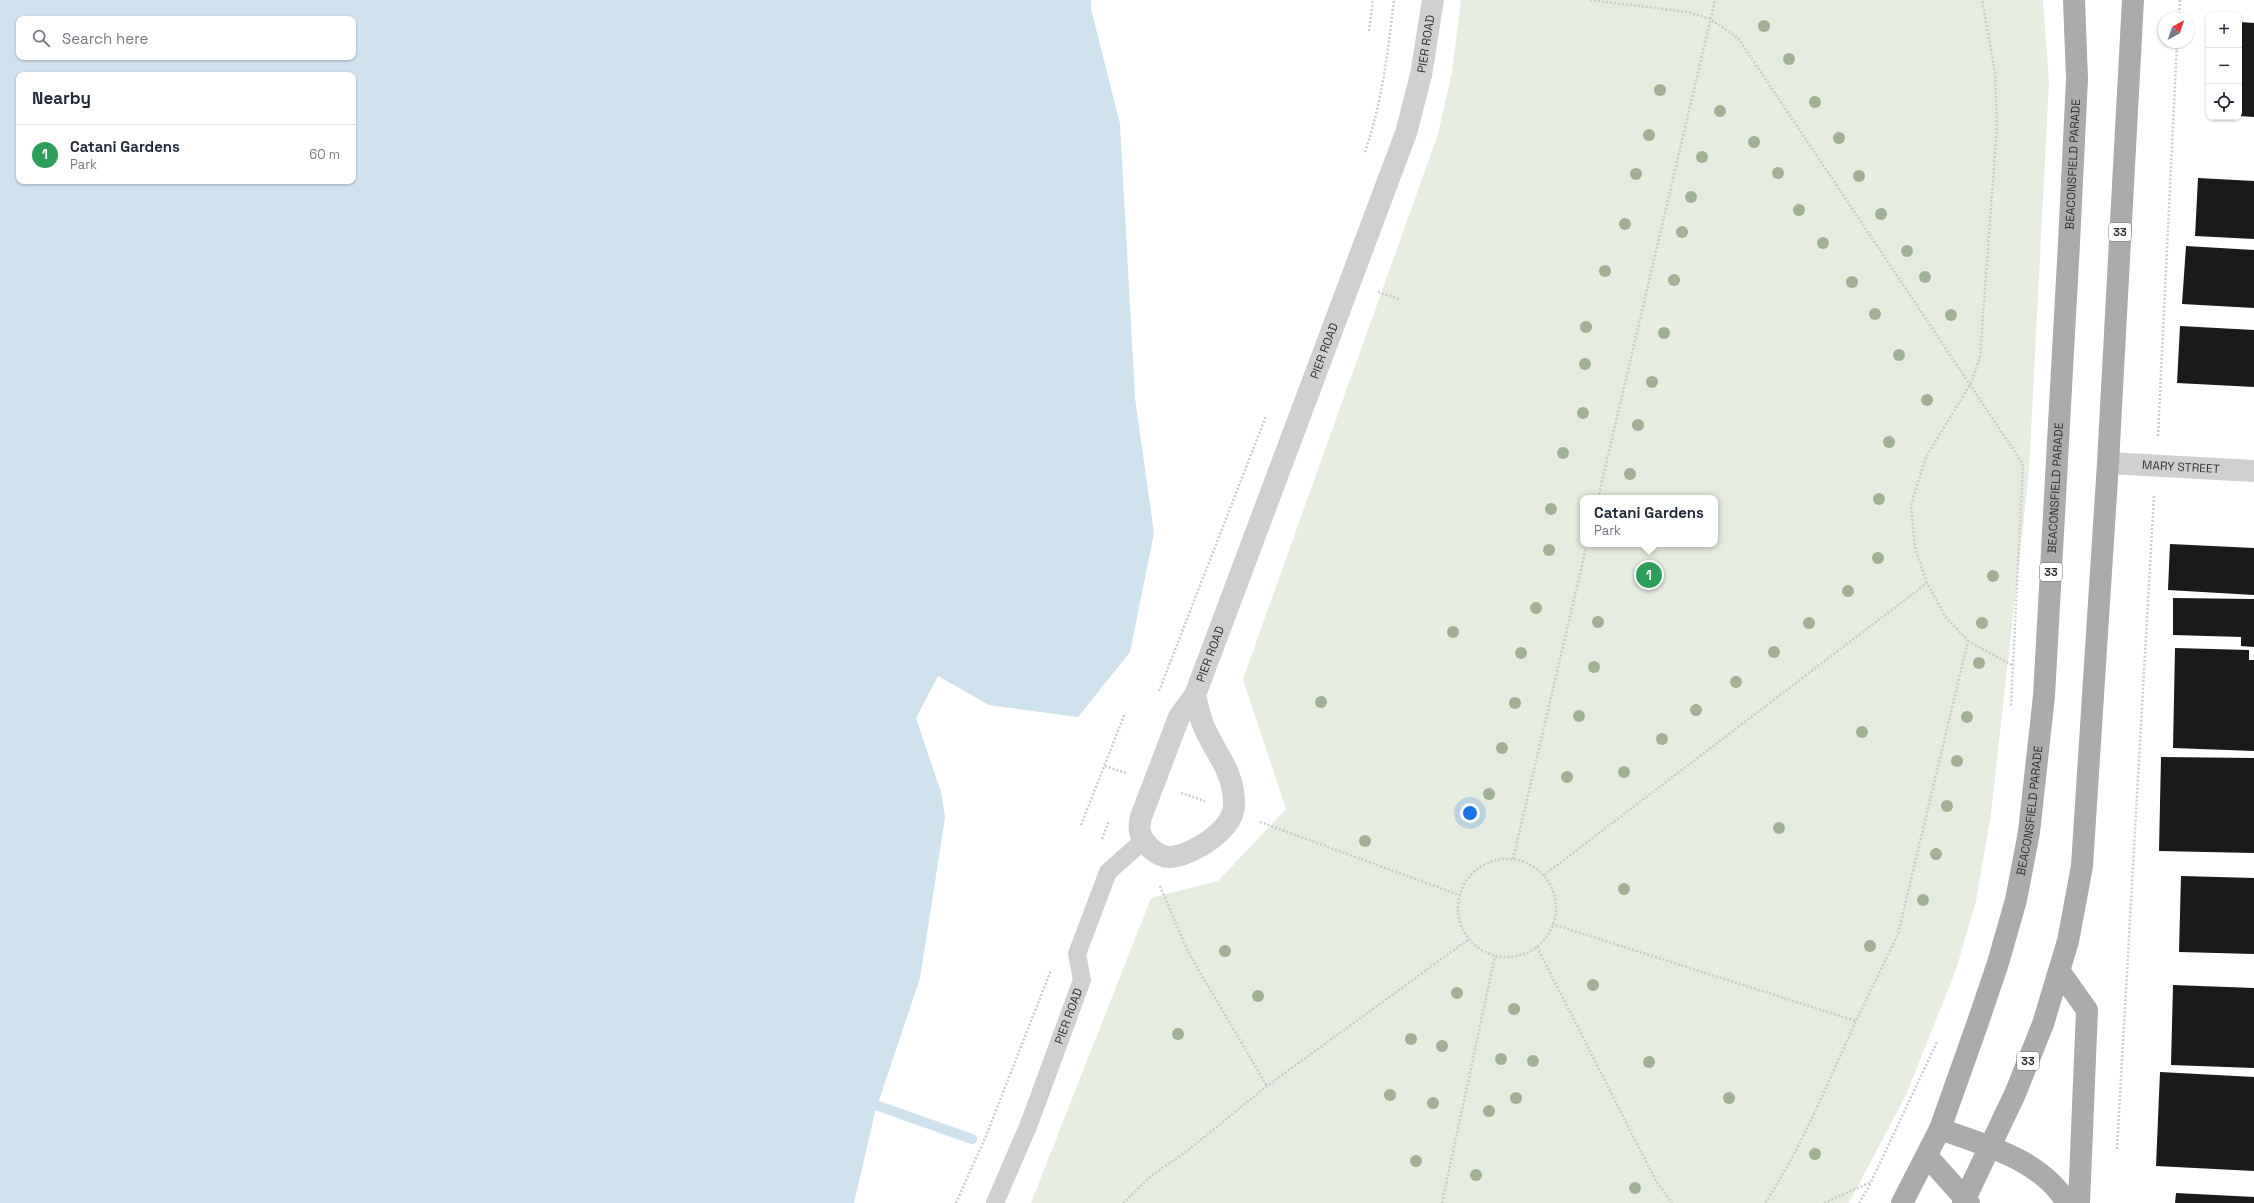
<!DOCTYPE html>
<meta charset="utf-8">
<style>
body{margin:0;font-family:"Space Grotesk",sans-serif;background:#f6f6f7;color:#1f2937}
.controls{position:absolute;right:12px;top:12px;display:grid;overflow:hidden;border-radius:8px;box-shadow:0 1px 3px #0004}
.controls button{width:36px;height:36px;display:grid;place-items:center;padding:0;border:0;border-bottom:1px solid #e0e1e3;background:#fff;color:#1f2937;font:20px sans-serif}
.compass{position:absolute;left:2158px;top:12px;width:36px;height:36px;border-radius:50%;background:#fff;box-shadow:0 1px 3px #0004;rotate:40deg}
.you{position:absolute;left:1470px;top:813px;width:14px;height:14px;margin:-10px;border:3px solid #fff;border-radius:50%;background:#1a73e8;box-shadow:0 0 0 6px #1a73e833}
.badge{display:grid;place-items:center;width:26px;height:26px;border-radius:50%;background:#db2777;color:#fff;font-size:13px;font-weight:700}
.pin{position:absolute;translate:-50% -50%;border:2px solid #fff;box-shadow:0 1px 4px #0006}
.popup{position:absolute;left:1580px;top:495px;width:138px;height:52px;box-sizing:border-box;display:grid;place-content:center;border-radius:8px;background:#fff;filter:drop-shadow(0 1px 3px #0005);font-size:13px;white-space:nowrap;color:#747a83}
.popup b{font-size:15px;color:#1f2937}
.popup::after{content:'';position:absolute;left:50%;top:100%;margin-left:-8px;border:8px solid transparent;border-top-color:#fff}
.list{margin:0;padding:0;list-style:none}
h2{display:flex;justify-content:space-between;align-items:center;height:52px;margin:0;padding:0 16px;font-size:17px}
h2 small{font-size:13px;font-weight:400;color:#747a83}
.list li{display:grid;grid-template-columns:26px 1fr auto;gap:12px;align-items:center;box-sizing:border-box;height:60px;padding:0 16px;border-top:1px solid #e0e1e3}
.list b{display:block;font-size:15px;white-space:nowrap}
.list p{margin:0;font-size:13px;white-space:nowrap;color:#747a83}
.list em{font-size:13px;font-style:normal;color:#747a83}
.icon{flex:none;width:22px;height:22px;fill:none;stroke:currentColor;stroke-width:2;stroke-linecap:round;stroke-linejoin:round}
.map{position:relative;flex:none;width:2254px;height:1203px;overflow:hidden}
.search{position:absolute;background:#fff;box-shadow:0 1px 3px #0004;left:16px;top:16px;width:340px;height:44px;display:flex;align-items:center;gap:10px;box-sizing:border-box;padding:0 14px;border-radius:8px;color:#747a83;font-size:15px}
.panel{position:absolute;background:#fff;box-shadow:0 1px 3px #0004;left:16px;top:72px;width:340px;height:112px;border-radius:8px}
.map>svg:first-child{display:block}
.green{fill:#e6ecdf;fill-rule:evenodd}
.water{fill:#cfe2ee;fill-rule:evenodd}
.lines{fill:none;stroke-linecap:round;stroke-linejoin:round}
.stream{stroke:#cfe2ee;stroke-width:10}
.building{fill:#1a1a1a}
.path{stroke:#cdcdcd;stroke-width:2.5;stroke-dasharray:2 2;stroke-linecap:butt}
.lane{stroke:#d0d0d0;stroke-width:18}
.street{stroke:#d0d0d0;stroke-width:22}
.primary{stroke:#ababab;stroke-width:22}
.tree{fill:#a2b095}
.labels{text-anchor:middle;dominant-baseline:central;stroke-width:4;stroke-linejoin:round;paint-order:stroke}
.shield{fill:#fff;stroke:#707070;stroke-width:1}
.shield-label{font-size:11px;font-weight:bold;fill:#333}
.street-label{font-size:12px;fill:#333;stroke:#fff}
</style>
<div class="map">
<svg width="2254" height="1203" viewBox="0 0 2254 1203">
<rect width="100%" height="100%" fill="#fff"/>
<!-- green -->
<path class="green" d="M1461,0H2043L2049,81L2029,472L1991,814L1976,901L1956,970L1906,1095L1849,1203H1031L1151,898L1218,881L1286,809L1243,679L1438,134L1452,72ZM1583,498H1715V544H1583Z"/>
<!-- water -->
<path class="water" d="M0,0H1091V9L1120,124L1135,398L1154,533L1130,652L1078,717L989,705L938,676L916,718L941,792L945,817L940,850L920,978L875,1112L854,1203H0ZM19,19H353V57H19ZM19,75H353V181H19Z"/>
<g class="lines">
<!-- stream -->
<path class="stream" d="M864,1101L972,1139"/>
</g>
<!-- building -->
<path class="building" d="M2239,22L2254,23V117L2239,116Z
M2198,178L2254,181V239L2195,236Z
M2186,246L2254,250V308L2182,304Z
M2180,326L2254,330V387L2177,383Z
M2170,544L2254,548V595L2168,590Z
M2173,598L2254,599V647L2241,646V637L2173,635Z
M2175,648L2249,650V660H2254V751L2173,748Z
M2161,757L2254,758V853L2159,851Z
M2181,876L2254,878V954L2179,952Z
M2173,985L2254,988V1068L2171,1065Z
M2160,1072L2254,1077V1171L2156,1166Z
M2176,1193L2254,1197V1203H2175Z"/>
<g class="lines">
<!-- path -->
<path class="path" d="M1590,0L1688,12L1710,19L1738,38L2023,464L2011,706
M2179,18L2180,0
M1369,31L1373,0
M1365,152C1382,103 1388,51 1394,0
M1378,292L1399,299
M2158,436L2177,42
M1598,498L1715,0
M1927,583L1915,548L1911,505L1926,457L1971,383L1980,357L1997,125L1995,72L1982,0
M1968,641L2012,665
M1159,691L1266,416
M1105,766L1126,773
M1181,793L1205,801
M1260,822L1459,895
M1081,825L1125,713
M1102,839L1109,821
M1458 908a49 49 0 1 1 98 0a49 49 0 1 1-98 0Z
M1513,859L1587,544
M1544,875L1927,583L1945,616L1968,641L1898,934L1856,1021
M1160,886L1188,952L1267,1086
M1552,924L1856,1021C1828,1082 1802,1147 1765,1203
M1537,947L1656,1181L1672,1203
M2117,1149L2154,495
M956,1203L986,1136L1051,970
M1123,1203L1151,1176L1187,1151L1267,1086L1469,939
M1442,1203L1495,956
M1824,1203L1871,1182L1937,1042
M1859,1203L1871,1183"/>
<!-- lane -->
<path class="lane" id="s1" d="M995,1203L1029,1124L1082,980L1077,954L1108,872L1144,840"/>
<!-- street -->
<g class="street">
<path id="s2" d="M2108,463L2254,471"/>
<path id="s3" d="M1195,695C1197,704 1199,713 1202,722C1212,750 1234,769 1234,803C1235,829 1195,854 1171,857C1158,858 1143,844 1140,832C1139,827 1140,821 1141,817L1179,717L1195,695L1406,133L1421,75L1433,0"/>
</g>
<!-- primary -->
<g class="primary">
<path d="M2060,972L2087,1010L2079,1203"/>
<path d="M1940,1129C1984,1145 2041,1159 2067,1203"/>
<path d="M1927,1156L1969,1203"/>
<path id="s4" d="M1902,1203L1940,1129L1978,1022L1998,963L2016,900L2029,832L2044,696L2069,243L2077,79L2074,0"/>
<path d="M1963,1203L2015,1094L2043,1024L2068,941L2082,866L2108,463L2133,0"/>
</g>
</g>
<!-- trees -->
<g class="tree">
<circle cx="1764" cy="26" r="6"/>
<circle cx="1789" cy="59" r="6"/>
<circle cx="1660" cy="90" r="6"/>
<circle cx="1815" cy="102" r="6"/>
<circle cx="1720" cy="111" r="6"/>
<circle cx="1649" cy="135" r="6"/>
<circle cx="1839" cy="138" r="6"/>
<circle cx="1754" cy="142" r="6"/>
<circle cx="1702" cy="157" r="6"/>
<circle cx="1778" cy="173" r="6"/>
<circle cx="1636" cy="174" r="6"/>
<circle cx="1859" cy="176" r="6"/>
<circle cx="1691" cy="197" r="6"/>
<circle cx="1799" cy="210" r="6"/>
<circle cx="1881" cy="214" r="6"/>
<circle cx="1625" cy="224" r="6"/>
<circle cx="1682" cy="232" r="6"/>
<circle cx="1823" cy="243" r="6"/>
<circle cx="1907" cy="251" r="6"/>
<circle cx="1605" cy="271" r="6"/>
<circle cx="1925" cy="277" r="6"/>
<circle cx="1674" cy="280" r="6"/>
<circle cx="1852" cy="282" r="6"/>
<circle cx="1875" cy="314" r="6"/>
<circle cx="1951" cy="315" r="6"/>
<circle cx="1586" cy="327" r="6"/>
<circle cx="1664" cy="333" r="6"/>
<circle cx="1899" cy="355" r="6"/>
<circle cx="1585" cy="364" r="6"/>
<circle cx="1652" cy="382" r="6"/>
<circle cx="1927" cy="400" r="6"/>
<circle cx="1583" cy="413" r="6"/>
<circle cx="1638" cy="425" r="6"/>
<circle cx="1889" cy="442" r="6"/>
<circle cx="1563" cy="453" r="6"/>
<circle cx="1630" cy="474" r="6"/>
<circle cx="1879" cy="499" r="6"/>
<circle cx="1551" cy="509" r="6"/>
<circle cx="1549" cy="550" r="6"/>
<circle cx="1878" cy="558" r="6"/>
<circle cx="1993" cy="576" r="6"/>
<circle cx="1848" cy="591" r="6"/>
<circle cx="1536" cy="608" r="6"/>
<circle cx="1598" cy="622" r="6"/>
<circle cx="1809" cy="623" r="6"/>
<circle cx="1982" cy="623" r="6"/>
<circle cx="1453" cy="632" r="6"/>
<circle cx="1774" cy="652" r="6"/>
<circle cx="1521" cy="653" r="6"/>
<circle cx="1979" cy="663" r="6"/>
<circle cx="1594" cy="667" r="6"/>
<circle cx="1736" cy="682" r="6"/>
<circle cx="1321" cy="702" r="6"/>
<circle cx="1515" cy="703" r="6"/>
<circle cx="1696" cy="710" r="6"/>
<circle cx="1579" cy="716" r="6"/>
<circle cx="1967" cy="717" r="6"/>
<circle cx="1862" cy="732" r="6"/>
<circle cx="1662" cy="739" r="6"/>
<circle cx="1502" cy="748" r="6"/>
<circle cx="1957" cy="761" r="6"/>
<circle cx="1624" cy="772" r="6"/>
<circle cx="1567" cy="777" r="6"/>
<circle cx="1489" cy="794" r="6"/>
<circle cx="1947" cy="806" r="6"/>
<circle cx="1779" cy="828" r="6"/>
<circle cx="1365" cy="841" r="6"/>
<circle cx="1936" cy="854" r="6"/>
<circle cx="1624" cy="889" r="6"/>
<circle cx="1923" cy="900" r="6"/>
<circle cx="1870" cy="946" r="6"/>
<circle cx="1225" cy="951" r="6"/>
<circle cx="1593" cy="985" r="6"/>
<circle cx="1457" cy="993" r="6"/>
<circle cx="1258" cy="996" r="6"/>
<circle cx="1514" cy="1009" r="6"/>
<circle cx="1178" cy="1034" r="6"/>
<circle cx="1411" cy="1039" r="6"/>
<circle cx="1442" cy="1046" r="6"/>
<circle cx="1501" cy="1059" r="6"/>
<circle cx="1533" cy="1061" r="6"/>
<circle cx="1649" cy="1062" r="6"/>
<circle cx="1390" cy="1095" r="6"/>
<circle cx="1516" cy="1098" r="6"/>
<circle cx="1729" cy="1098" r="6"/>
<circle cx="1433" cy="1103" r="6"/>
<circle cx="1489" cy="1111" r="6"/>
<circle cx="1815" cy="1154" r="6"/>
<circle cx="1416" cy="1161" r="6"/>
<circle cx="1476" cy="1175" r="6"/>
<circle cx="1635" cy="1188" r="6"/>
</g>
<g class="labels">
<!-- shield labels -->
<g class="shield">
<rect x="2109" y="223" width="22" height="18" rx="3"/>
<rect x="2040" y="563" width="22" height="18" rx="3"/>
<rect x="2017" y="1052" width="22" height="18" rx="3"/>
</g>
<g class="shield-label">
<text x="2120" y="232">33</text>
<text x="2051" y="572">33</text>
<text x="2028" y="1061">33</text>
</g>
<!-- street labels -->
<g class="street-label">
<text stroke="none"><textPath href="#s3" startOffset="1088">PIER ROAD</textPath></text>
<text stroke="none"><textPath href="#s4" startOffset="1063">BEACONSFIELD PARADE</textPath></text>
<text stroke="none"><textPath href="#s3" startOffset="764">PIER ROAD</textPath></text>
<text stroke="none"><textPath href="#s2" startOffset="73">MARY STREET</textPath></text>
<text stroke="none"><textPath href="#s4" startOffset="739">BEACONSFIELD PARADE</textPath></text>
<text stroke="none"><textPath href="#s3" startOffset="440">PIER ROAD</textPath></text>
<text stroke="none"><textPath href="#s4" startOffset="415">BEACONSFIELD PARADE</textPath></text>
<text stroke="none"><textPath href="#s1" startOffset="201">PIER ROAD</textPath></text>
</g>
</g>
</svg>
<div class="controls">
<button>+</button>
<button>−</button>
<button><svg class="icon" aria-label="locate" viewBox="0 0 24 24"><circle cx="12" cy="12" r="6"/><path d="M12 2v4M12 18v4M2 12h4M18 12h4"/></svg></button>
</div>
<svg class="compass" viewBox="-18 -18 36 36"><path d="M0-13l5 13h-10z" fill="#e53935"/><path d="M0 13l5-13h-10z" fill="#747a83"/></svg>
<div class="you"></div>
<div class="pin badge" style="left:1649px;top:575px;background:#2e9e5b">1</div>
<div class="popup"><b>Catani Gardens</b>Park</div>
<div class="search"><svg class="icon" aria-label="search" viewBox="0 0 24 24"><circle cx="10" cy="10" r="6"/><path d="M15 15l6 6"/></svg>Search here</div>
<section class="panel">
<h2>Nearby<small></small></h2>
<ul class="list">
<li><span class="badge" style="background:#2e9e5b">1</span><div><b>Catani Gardens</b><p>Park</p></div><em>60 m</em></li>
</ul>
</section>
</div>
